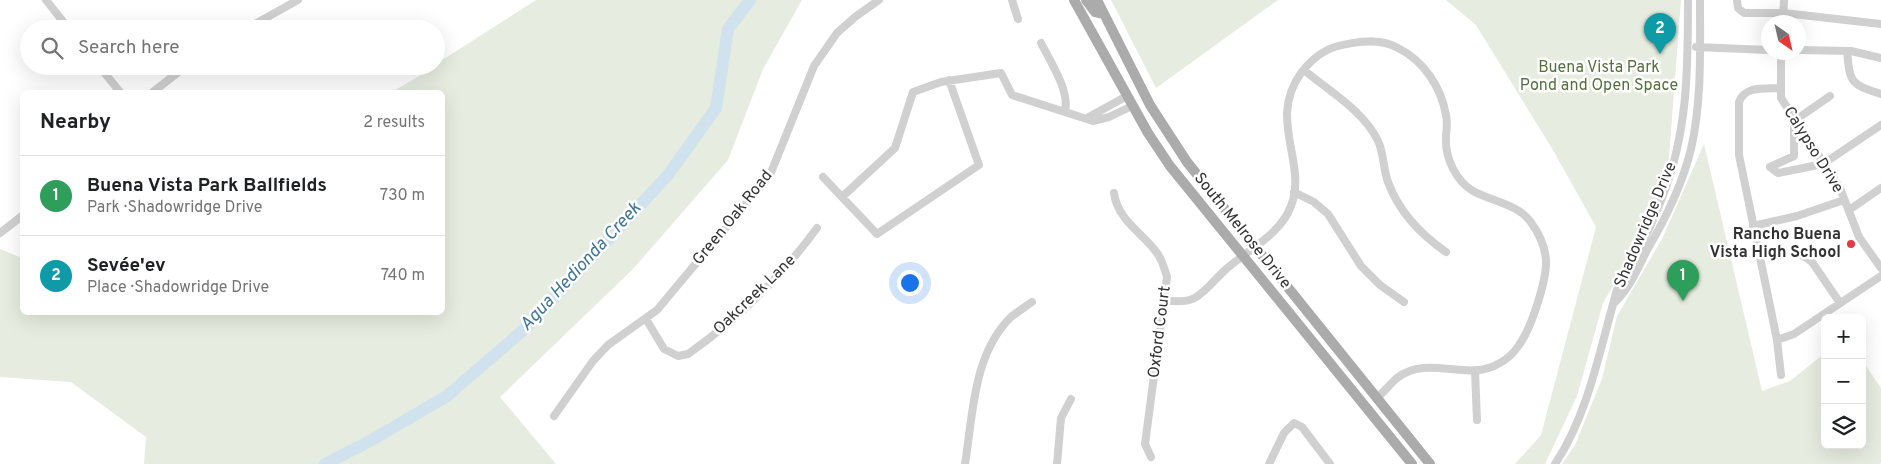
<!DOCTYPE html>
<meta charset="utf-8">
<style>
body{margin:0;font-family:Overpass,sans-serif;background:#f2f2f2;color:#202124}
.controls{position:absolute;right:15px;bottom:15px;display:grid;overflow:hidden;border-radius:8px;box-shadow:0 5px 20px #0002}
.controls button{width:45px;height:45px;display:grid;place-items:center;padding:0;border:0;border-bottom:1px solid #e0e0e0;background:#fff;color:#202124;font:25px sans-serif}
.compass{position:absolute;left:1761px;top:15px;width:45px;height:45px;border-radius:50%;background:#fff;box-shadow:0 5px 20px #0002;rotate:146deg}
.you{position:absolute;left:909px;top:282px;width:18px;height:18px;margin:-12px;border:4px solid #fff;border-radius:50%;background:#1a73e8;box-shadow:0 0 0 8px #1a73e833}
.badge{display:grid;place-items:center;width:32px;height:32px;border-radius:50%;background:#e63946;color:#fff;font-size:16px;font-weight:700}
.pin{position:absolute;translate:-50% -41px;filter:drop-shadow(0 1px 2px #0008)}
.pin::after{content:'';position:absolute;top:26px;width:18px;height:15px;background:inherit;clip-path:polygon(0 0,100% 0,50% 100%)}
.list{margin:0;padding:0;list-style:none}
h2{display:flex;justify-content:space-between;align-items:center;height:65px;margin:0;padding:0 20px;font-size:21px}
h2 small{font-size:16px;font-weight:400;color:#757577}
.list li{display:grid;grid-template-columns:32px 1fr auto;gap:15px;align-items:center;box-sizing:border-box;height:80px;padding:0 20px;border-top:1px solid #e0e0e0}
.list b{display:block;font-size:19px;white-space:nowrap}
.list p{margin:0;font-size:16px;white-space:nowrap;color:#757577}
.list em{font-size:16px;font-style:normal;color:#757577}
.icon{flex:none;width:28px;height:28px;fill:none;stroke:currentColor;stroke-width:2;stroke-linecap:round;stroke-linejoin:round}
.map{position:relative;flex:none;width:1881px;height:464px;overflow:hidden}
.search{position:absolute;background:#fff;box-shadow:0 5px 20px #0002;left:20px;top:20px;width:425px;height:55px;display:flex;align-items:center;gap:12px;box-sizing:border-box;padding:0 18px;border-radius:28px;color:#757577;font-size:19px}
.panel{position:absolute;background:#fff;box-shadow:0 5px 20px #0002;left:20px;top:90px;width:425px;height:225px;border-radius:8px}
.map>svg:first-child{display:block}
.green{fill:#e6ecdf}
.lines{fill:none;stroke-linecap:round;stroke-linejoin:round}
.river{stroke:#cfe2ee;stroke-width:12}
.minor{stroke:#d0d0d0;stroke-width:8}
.major{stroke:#ababab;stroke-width:10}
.poi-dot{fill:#e63946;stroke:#fff;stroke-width:2}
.labels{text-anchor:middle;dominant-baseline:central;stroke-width:5;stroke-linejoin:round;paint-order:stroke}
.park-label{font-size:16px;fill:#56703f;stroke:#fff}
.street-label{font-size:16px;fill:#333;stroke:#fff}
.poi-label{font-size:16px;font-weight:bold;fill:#333;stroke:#fff;text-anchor:end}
.water-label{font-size:18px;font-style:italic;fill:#3f7597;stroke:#fff}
</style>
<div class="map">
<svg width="1881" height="464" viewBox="0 0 1881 464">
<rect width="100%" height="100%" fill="#fff"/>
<!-- green -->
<path class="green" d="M536,0H802L763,69L728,160L633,269L500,397L556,464H144L146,437L71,382L0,377V249L22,258V312H442V92H392L436,66V64Z
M1111,0H1278L1156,88Z
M1446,0H1681L1666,196L1603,303L1577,396L1545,464H1515L1541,435L1596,227L1553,150L1476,25Z
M1704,144L1762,391L1790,381L1825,353V445H1862V360L1881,388V463L1879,464H1562L1575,445L1602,379L1617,316L1662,239Z"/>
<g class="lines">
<!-- river -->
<path class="river" d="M325,464L370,441L447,396L528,326L668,175L716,108L728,29L750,0"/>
<!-- minor -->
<path class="minor" d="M46,0L69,29
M1012,0L1018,19
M1737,0L1738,8L1744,13H1784L1881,24
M1783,22L1784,0
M246,29L298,0
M1041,43C1050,61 1070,91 1065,111
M1696,47L1768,50
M1798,50L1851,51L1881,58
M1847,51C1850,83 1850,84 1881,94
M1781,52V98L1840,188L1859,237L1881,268
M99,66L120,92
M1304,70C1329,91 1364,111 1378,141C1384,153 1383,169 1388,182C1399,212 1420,234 1446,252
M1781,88C1766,89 1745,85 1739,102V155L1777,340L1781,375
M153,92L186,66
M1830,96L1794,121V156L1770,167L1778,173L1823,164L1881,125
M1087,118L1127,96
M823,177L877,234L979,165L949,80
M1294,192L1314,202L1328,214L1361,266L1380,285L1404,302
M1114,193C1117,218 1140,232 1154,249C1161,257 1164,267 1167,277L1145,444L1151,457
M842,197L895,148L913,92L941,82L1001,73L1012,95L1093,121L1109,117L1132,106
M1849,210L1881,188
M1753,226L1797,216L1844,200
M0,233L22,216
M1796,251L1812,262L1840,303
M1164,300C1198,306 1202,292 1223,272C1245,251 1280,236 1291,206C1308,163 1267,120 1301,73C1310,61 1323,50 1338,46C1358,41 1380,38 1398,48C1424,61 1441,87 1446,115C1448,123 1446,130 1446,138C1445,158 1456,181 1473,191C1491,201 1517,204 1530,221C1539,233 1545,246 1546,260C1547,280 1531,329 1519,345C1514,353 1506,360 1498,364C1466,382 1428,354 1397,378C1390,384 1384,392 1377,398
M1615,302C1630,288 1638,268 1647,250C1666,218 1682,186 1691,149C1702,101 1700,49 1700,0
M646,319L664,349L678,356L688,354C738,319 781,277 817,228
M1777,340L1794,334L1881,276
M1475,371L1477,420
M554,416L593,361L608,345L657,310L770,175L814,66L837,33L855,17L879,0
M965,464C973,415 973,355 1010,318C1017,312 1025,307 1032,302
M1057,464L1061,418L1071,399
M1269,464L1284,433L1294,423L1302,427L1330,464
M1555,464C1589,413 1600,348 1617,290C1622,273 1634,258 1642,243C1650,229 1656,213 1662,198C1688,132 1688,69 1688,0"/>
<!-- major -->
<path class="major" d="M1074,0L1148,133L1170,166L1412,464
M1086,0L1095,12L1104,14
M1097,0L1150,105L1187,162L1430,464"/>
</g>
<!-- markers -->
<circle class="poi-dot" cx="1851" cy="244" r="5"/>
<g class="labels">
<!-- park labels -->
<g class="park-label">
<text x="1599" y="68">Buena Vista Park<tspan x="1599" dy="18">Pond and Open Space</tspan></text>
</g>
<!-- street labels -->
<g class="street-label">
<text transform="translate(1813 150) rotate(58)">Calypso Drive</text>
<text transform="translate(733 218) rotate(-51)">Green Oak Road</text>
<text transform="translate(1646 225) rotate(-67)">Shadowridge Drive</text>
<text transform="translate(1242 231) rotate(51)">South Melrose Drive</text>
<text transform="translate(755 295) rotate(-44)">Oakcreek Lane</text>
<text transform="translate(1160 332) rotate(-83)">Oxford Court</text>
</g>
<!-- poi labels -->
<g class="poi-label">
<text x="1841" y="235">Rancho Buena<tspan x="1841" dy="18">Vista High School</tspan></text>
</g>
<!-- water labels -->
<g class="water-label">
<text transform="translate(581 267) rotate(-47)">Agua Hedionda Creek</text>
</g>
</g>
</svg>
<div class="controls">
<button>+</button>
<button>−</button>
<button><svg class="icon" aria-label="layers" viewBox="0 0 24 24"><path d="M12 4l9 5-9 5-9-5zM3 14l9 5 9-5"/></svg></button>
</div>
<svg class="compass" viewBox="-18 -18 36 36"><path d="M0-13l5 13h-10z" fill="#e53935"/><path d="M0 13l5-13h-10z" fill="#757577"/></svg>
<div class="you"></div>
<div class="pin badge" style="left:1683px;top:301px;background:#2e9e5b">1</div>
<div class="pin badge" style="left:1660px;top:54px;background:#0f9aa8">2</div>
<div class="search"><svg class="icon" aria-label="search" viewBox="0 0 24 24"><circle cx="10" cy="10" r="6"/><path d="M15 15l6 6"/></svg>Search here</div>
<section class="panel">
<h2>Nearby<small>2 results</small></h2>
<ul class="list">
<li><span class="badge" style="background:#2e9e5b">1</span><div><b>Buena Vista Park Ballfields</b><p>Park · Shadowridge Drive</p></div><em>730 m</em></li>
<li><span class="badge" style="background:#0f9aa8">2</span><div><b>Sevée'ev</b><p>Place · Shadowridge Drive</p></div><em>740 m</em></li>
</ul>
</section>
</div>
